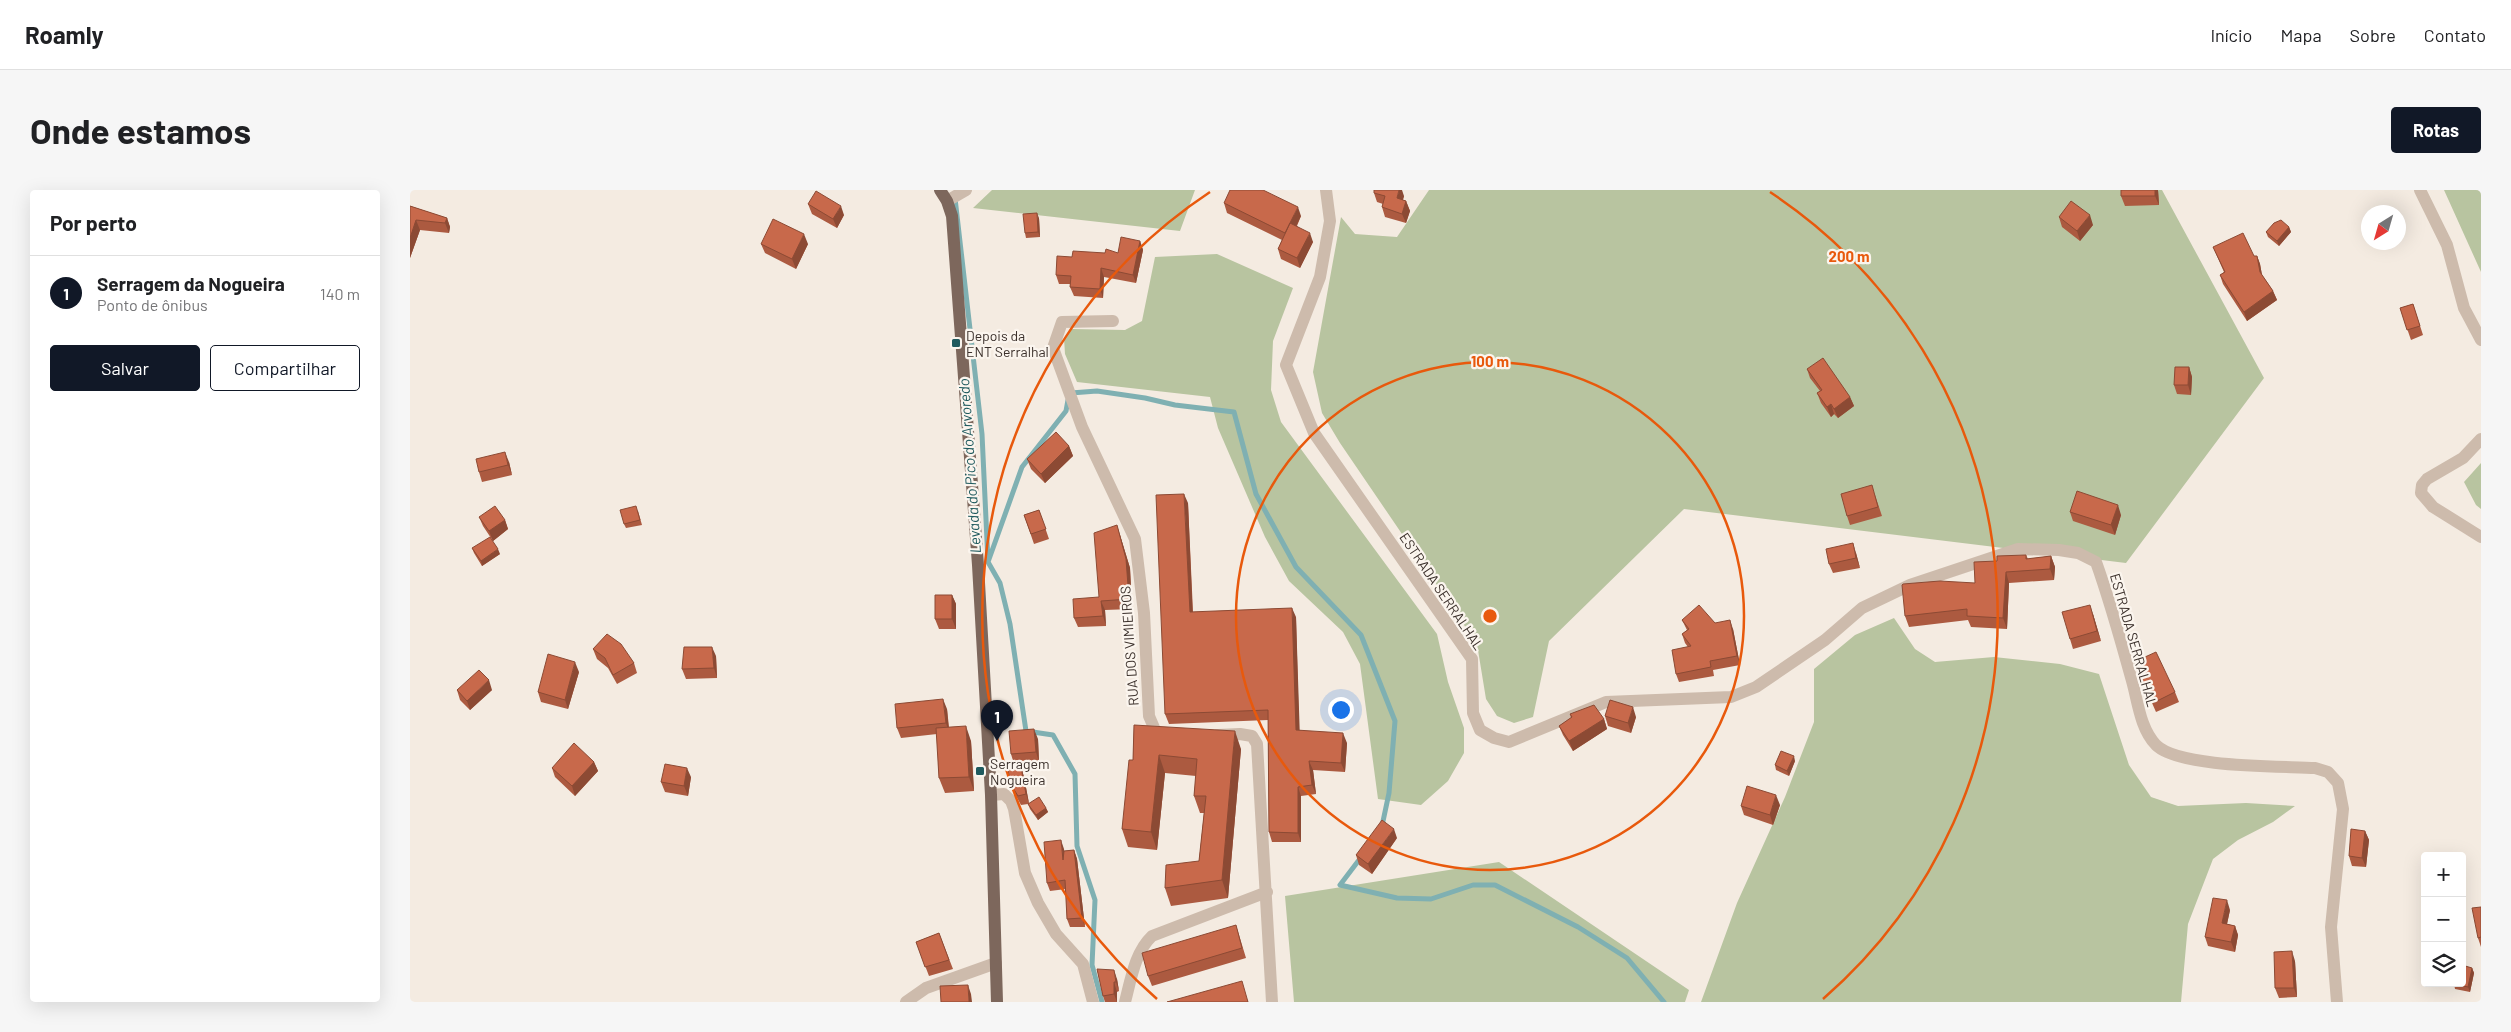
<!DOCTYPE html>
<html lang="pt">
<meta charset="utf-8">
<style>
body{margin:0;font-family:Barlow,sans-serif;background:#f6f6f6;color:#202124}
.controls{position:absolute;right:15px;bottom:15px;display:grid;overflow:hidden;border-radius:5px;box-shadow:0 5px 20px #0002}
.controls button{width:45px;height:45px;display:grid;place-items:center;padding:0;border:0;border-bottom:1px solid #e0e0e0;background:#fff;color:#202124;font:25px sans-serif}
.compass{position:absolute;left:1951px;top:15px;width:45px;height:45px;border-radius:50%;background:#fff;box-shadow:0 5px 20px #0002;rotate:217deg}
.you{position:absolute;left:930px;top:519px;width:18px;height:18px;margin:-12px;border:4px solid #fff;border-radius:50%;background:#1a73e8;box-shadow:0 0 0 8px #1a73e833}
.badge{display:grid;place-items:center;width:32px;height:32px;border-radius:50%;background:#111827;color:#fff;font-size:16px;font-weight:700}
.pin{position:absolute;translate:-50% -41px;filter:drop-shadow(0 1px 2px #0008)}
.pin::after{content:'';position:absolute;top:26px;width:18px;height:15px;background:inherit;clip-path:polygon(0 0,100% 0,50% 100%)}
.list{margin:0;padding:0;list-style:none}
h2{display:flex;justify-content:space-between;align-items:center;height:65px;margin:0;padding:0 20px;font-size:21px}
h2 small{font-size:16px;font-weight:400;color:#757577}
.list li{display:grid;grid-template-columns:32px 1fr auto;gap:15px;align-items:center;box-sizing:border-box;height:75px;padding:0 20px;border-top:1px solid #e0e0e0}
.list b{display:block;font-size:19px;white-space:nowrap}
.list p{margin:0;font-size:16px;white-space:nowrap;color:#757577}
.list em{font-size:16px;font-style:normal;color:#757577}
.actions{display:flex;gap:10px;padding:15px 20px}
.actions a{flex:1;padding:11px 0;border:1px solid #111827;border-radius:5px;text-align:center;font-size:18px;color:#111827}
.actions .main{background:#111827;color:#fff}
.icon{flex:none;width:28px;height:28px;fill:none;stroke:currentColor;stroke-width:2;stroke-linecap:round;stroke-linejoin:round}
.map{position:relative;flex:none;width:2071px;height:812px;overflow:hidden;border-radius:5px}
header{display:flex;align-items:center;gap:30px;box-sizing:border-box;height:70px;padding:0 25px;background:#fff;border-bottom:1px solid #e0e0e0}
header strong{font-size:24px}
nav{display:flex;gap:28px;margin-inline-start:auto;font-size:18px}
.intro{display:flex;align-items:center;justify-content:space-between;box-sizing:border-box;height:120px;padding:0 30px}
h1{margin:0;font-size:35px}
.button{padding:12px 22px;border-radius:5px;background:#111827;color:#fff;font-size:18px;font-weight:700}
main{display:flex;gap:30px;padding:0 30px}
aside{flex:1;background:#fff;border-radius:5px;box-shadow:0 5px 20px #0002}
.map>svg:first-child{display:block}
.green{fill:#b8c4a0}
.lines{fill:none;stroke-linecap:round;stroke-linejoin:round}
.stream{stroke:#7fb0b2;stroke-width:5}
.minor{stroke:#cdbbac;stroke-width:12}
.major{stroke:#7d675c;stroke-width:12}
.wall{fill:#ac5a40}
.shaded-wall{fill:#8c4a34}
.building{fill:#c8694b;stroke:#8c4a34}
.ring{fill:none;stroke:#e8590c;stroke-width:2.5}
.poi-dot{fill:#1f5a5e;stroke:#fbf5ee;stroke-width:2}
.labels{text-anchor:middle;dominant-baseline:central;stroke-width:4.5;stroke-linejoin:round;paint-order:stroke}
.poi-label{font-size:14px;fill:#3b302b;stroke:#fbf5ee;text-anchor:start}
.street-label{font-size:14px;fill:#3b302b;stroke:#fbf5ee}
.water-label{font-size:15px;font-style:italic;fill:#1f5a5e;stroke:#fbf5ee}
.centre{fill:#e8590c;stroke:#fbf5ee;stroke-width:2.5}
.ring-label{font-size:15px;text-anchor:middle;font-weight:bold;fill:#e8590c;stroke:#fbf5ee;stroke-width:4.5;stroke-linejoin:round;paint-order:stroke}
</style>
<header>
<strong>Roamly</strong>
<nav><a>Início</a><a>Mapa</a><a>Sobre</a><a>Contato</a></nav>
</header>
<div class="intro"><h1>Onde estamos</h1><a class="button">Rotas</a></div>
<main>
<aside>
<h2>Por perto<small></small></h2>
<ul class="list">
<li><span class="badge">1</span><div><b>Serragem da Nogueira</b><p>Ponto de ônibus</p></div><em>140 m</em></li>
</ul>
<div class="actions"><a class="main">Salvar</a><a>Compartilhar</a></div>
</aside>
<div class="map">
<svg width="2071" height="812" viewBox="0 0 2071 812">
<rect width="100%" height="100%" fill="#f4ebe1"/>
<!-- green -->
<path class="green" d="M582,0H785L770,41L563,18Z
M1019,0H1752L1854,188L1716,373L1274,319L1139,451L1123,527L1104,533L1087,526L1076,509L1067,454L930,253L912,223L903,182L931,27L945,44L987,47Z
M2034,0H2071V82Z
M807,64L883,98L863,151L861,200L871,232L1027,444L1038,492L1054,538V563L1038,591L1011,615L968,609L950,474L933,442L879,391L855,347L808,238L800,207L667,192L655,164L654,148L662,139L715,140L732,131L745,67Z
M2071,273V319L2066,315L2054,292Z
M1484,428L1505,459L1525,472L1584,467L1650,474L1689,484L1719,575L1741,607L1768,616L1836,613L1885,616L1863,632L1828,650L1803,669L1778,734L1771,812H1291L1327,713L1375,607L1404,532V479L1445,445Z
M1089,672L1279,800L1275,812H884L875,706Z"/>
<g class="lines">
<!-- stream -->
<path class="stream" d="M545,8L572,244L578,372L590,393L600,434L616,541L643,545L665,584L667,656L685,710L682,775L692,812
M661,203L687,201L735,208L765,215L824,222L846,304L886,377L951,445L985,531L979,603L972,636
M578,372L612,277L656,221L658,210
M952,666L930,695L987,708L1021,709L1063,695H1085L1168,737L1217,768L1254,812"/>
<!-- minor -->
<path class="minor" d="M916,0L920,31L910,87L876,175L904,243L1062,469L1063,523L1070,540L1084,548L1099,552L1196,512L1321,507L1346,497L1415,450L1452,418L1500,395L1608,359L1649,360L1668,363L1686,372C1700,411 1711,451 1722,491C1728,512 1730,538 1746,555C1769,578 1872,576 1905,578L1918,582L1928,593L1933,619L1921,737L1927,812
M2010,0L2037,55L2054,118L2071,150
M537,11L556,0
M703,131L652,132L643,158L672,237L725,349L734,423L739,526L745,540L756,547
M2071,249L2053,268L2017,289L2012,295L2011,303L2023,317L2071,347
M808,545L830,544L842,546L847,554L862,812
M581,605L594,604L601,611L604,619L615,683L628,713L646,744L673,774L683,812
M496,812L516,798L586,773
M715,812C721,789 725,762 742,746L857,702"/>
<!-- major -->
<path class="major" d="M530,0L537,11L542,26L568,375L581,605L587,812"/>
</g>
<!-- wall -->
<path class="wall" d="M1711,0H1748L1749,15L1715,16L1711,6Z
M964,3L994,6L993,10L996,11L1000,21L996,33L975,27L972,17L973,14L967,12Z
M814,13L891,26L887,36L903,52L890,78L871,69L868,59L872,50L817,23Z
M398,14L434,25L427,38L402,24Z
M0,16L37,28L40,37L39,43L10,40L0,68Z
M1649,27L1683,35L1670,51L1652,37Z
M629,28L630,47L616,48L615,43Z
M1879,37L1881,42L1869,56L1858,47L1856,42Z
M730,51L733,60L726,93L694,87L693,108L664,106L660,97V94H649L646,85L662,67L695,63H708Z
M351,54H398L386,79L355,63Z
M1803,57L1844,66H1847L1850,74L1852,85L1863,101L1867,110L1837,131L1813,94L1810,85L1814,82Z
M2003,114L2013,145L2001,150L1990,118Z
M1779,177L1782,187L1781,205L1767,204L1764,195Z
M1397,179L1440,207L1444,216L1428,228L1424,224L1421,227L1411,213L1407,203L1410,201L1400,188Z
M659,256L663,266L635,293L621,279L617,269Z
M99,272L102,285L72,292L69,282Z
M1465,305L1472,326L1440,335L1437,326Z
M778,313L783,422L886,427L889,540L937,553L935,582L903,580L906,604L891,606V652H862L859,642L858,530L759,534L755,524Z
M629,320L639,349L624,354L614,325Z
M228,321L232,335L216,338L214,334Z
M1660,322L1711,325L1705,345L1663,331Z
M69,327L95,330L98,339L83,351L73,336Z
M710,345L720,378L722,419L695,420L696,436L668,437L664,428L689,407Z
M62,358L90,364L72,376L64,363Z
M1446,363L1450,378L1423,383L1419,374Z
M1616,365L1618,369L1641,366L1645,377L1644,390L1599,393L1597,439L1561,437L1558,430L1499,437L1495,426L1565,393L1587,371Z
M542,405L546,414V439H529L525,429Z
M1683,424L1691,451L1663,459L1660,449Z
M1272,430L1305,433L1323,439L1330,475L1303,480L1304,486L1269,492L1266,484L1278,457L1275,453L1272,444L1277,440Z
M183,459L224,473L227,483L207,494L198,478L187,469Z
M306,466L307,488L276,489L272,479Z
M1724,472L1765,502L1769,512L1746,522Z
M169,482L158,519L131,512L128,502Z
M47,500H82L60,520L50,510Z
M537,519L539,537L561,551L564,601L535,603L529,588L527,544L491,548L487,538Z
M1160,524L1194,529L1197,539L1163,561L1153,545L1149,536L1161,528Z
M1195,526L1226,527L1221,543L1198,536Z
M724,535L831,559L818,708L761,716L755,698L789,671L794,623H790L784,606L786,586L755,583L747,660L718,657L712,639L723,570Z
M628,549L629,572L604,574L601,564Z
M1385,571L1379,586L1366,580L1365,575Z
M184,572L188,581L165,606L145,587L142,578Z
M611,577L614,587L619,613L636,618L638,622L628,630L620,619L618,614L611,615L604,602L600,593Z
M281,587L278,606L255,602L251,592Z
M1370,615L1363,635L1334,625L1331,616Z
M1955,641L1959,650L1956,677L1942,676L1939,666Z
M987,648L962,684L949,675L946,665Z
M654,659V661L664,660L667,669L675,737H660L657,729L656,699L640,701L637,693Z
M2071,717V757L2068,748Z
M1820,720L1817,734L1825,736L1828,745L1825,762L1798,756L1795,747Z
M826,735L836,768L742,796L738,786Z
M529,743L543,779L519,786L506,752Z
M1885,771L1887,807L1869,808L1865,798Z
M2062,778L2064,783L2060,802L2045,799L2044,794Z
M687,779L707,789L709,801L707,802V812H695L693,806Z"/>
<!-- shaded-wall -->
<path class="shaded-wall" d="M989,0H992L994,6L990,18L987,8Z
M1745,0H1748L1749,15L1745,6Z
M996,11L1000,21L996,33L992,24Z
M431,16L434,25L427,38L423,29Z
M888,17L891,26L878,53L875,43Z
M627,23L629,28L630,47L628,42Z
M1680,25L1683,35L1670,51L1667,41Z
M37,28L40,37L39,43L35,33Z
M6,30L10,40L0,68V48Z
M1879,37L1881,42L1869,56L1867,51Z
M900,43L903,52L890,78L887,68Z
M394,44L398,54L386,79L382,69Z
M730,51L733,60L726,93L723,85Z
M1847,66L1850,74L1853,91L1850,82Z
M691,78L694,87L693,108L690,99Z
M1863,101L1867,110L1837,131L1834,122Z
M1779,177L1782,187L1781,205L1778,195Z
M1440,207L1444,216L1428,228L1424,219Z
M1421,214L1424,224L1421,227L1417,217Z
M659,256L663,266L635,293L631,284Z
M95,262L99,272L102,285L98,275Z
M774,304L778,313L783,432L780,422Z
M1708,315L1711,325L1705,345L1701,335Z
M95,330L98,339L83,351L79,341Z
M707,335L710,345L720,378L722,419L719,409Z
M1443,353L1446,363L1450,378L1446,368Z
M88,359L90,364L72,376L71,371Z
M1641,366L1645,377L1644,390L1640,379Z
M1596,382L1599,393L1597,439L1593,428Z
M542,405L546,414V439L542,429Z
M691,411L695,420L696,436L693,426Z
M1680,415L1683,424L1691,451L1687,441Z
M882,418L886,427L890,550L886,540Z
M1320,430L1323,439L1330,475L1327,466Z
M302,457L306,466L307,488L304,478Z
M165,472L169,482L158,519L155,510Z
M79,490L82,500L60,520L57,511Z
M533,509L537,519L539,543L536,533Z
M1223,517L1226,527L1221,543L1218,533Z
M1194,529L1197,539L1163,561L1159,551Z
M556,536L561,551L564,601L559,587Z
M624,539L628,549L629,572L626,562Z
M825,541L831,559L818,708L812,690Z
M933,543L937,553L935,582L931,573Z
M749,565L755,583L747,660L741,642Z
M1384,566L1385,571L1379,586L1377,581Z
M899,571L903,580L906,604L902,595Z
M184,572L188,581L165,606L162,596Z
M611,577L614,587L619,614L616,604Z
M277,578L281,587L278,606L274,596Z
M888,597L891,606V652L888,643Z
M1366,605L1370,615L1363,635L1360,625Z
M636,618L638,622L628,630L626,625Z
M984,639L987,648L962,684L958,674Z
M1955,641L1959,650L1956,677L1952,668Z
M651,650L654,659L656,679L653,670Z
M664,660L667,669L675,737L672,728Z
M1817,710L1820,720L1815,743L1812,733Z
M1825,736L1828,745L1825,762L1821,752Z
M1882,761L1885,771L1887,807L1884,798Z
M2062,778L2064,783L2060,802L2058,797Z
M704,780L707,789L709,801L706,792Z
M704,792L707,802V812L704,804Z
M558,795L561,804L562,812H559Z"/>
<!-- building -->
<path class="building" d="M820,0H853L888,17L875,43L814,13Z
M964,0H989L987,8L996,11L992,24L972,17L975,6L964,3Z
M1711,0H1745V6H1711Z
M406,1L431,16L423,29L398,14Z
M1661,11L1680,25L1667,41L1649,27Z
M0,16L37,28L35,33L6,30L0,48Z
M627,23L628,42L615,43L613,24Z
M363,29L394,44L382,69L351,54Z
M1871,30L1879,37L1867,51L1856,42L1864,33Z
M880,33L900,43L887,68L868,59Z
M1833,43L1844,66H1847L1850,82L1863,101L1834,122L1810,85L1815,82L1803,57Z
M711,47L730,51L723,85L691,78L690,99L660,97L661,86L646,85L647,66L662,67L663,61L695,63L696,59L708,63Z
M2003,114L2010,136L1997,140L1990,118Z
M1413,168L1440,207L1424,219L1421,214L1417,217L1407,203L1412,200L1397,179Z
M1765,177H1779L1778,195H1764Z
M646,242L659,256L631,284L617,269Z
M95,262L98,275L69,282L66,269Z
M1462,295L1468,317L1437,326L1431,304Z
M1667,301L1708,315L1701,335L1660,322Z
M774,304L780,422L882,418L886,540L933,543L931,573L899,571L902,595L888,597V643L859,642L858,520L755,524L746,305Z
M85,316L95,330L79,341L69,327Z
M226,316L230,330L214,334L210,320Z
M629,320L636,339L621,344L614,325Z
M707,335L716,369L719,409L691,411L693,426L664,428L663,409L689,407L684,343Z
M80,347L88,359L71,371L62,358Z
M1443,353L1446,368L1419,374L1416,359Z
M1616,365V369L1641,366L1640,379L1596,382L1593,428L1557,426V419L1495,426L1492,395L1493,394L1530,391L1565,393L1564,372L1587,371V366Z
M525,405H542V429H525Z
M1289,415L1305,433L1320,430L1327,466L1300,471L1301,477L1266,484L1262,460L1281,456L1272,444L1279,439L1272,430Z
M1680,415L1687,441L1660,449L1652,422Z
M197,444L211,454L224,473L203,485L195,468L183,459Z
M274,457H302L304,478L272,479Z
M1746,462L1765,502L1743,513L1724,472Z
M138,464L165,472L155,510L128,502Z
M69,480L79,490L57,511L47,500Z
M533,509L536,533L487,538L485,514Z
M1200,510L1223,517L1218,533L1195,526Z
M1184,515L1194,529L1159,551L1149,536L1162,527L1160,524Z
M724,535L825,541L812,690L755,698L756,675L789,671L796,606H784L787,569L749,565L741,642L712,639L719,570H723Z
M556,536L559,587L529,588L526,538Z
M624,539L626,562L601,564L599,541Z
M164,553L184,572L162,596L142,578Z
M1371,561L1384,566L1377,581L1365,575Z
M255,574L277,578L274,596L251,592Z
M611,577L616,604L608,606L600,593L598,579Z
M1337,596L1366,605L1360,625L1331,616Z
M629,607L636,618L626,625L618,614Z
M972,630L984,639L958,674L946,665Z
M1941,639L1955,641L1952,668L1939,666Z
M651,650L653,670L654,661L664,660L672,728L657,729L655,690L637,693L634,652Z
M1803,708L1817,710L1812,733L1825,736L1821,752L1795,747Z
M2071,717V747L2068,748L2062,718Z
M826,735L832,758L738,786L732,763Z
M529,743L539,770L515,777L506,752Z
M1882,761L1884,798H1865L1864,762Z
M2052,775L2062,778L2058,797L2044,794V793H2052Z
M687,779L704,780L706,792H704V804L693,806Z
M832,791L838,812H757Z
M558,795L559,812H531L530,796Z"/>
<!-- distance rings -->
<g class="ring">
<circle cx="1080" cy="426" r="254"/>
<path d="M747 809A508 508 0 0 1 800 2M1360 2A508 508 0 0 1 1413 809"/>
</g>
<!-- markers -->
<g class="poi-dot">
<rect x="541" y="148" width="10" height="10" rx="2.5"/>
<rect x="565" y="576" width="10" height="10" rx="2.5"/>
</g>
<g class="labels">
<!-- poi labels -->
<g class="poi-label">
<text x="556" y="145">Depois da<tspan x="556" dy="16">ENT Serralhal</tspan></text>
<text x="580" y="573">Serragem<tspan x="580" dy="16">Nogueira</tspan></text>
</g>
<!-- street labels -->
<g class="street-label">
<text transform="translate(1032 401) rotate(56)">ESTRADA SERRALHAL</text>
<text transform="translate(1724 450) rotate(74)">ESTRADA SERRALHAL</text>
<text transform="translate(719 456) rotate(-94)">RUA DOS VIMIEIROS</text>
</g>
<!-- water labels -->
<g class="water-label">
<text transform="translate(559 276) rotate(-94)">Levada do Pico do Arvoredo</text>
</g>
</g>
<circle cx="1080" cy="426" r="8" class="centre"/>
<g class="ring-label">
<text x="1439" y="72">200 m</text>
<text x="1080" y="177">100 m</text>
</g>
</svg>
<div class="controls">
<button>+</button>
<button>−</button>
<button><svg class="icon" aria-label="layers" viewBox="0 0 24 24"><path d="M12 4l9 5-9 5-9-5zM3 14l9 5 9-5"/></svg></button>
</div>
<svg class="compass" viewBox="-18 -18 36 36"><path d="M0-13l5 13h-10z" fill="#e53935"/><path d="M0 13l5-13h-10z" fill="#757577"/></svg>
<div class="you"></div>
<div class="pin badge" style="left:587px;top:551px">1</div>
</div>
</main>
